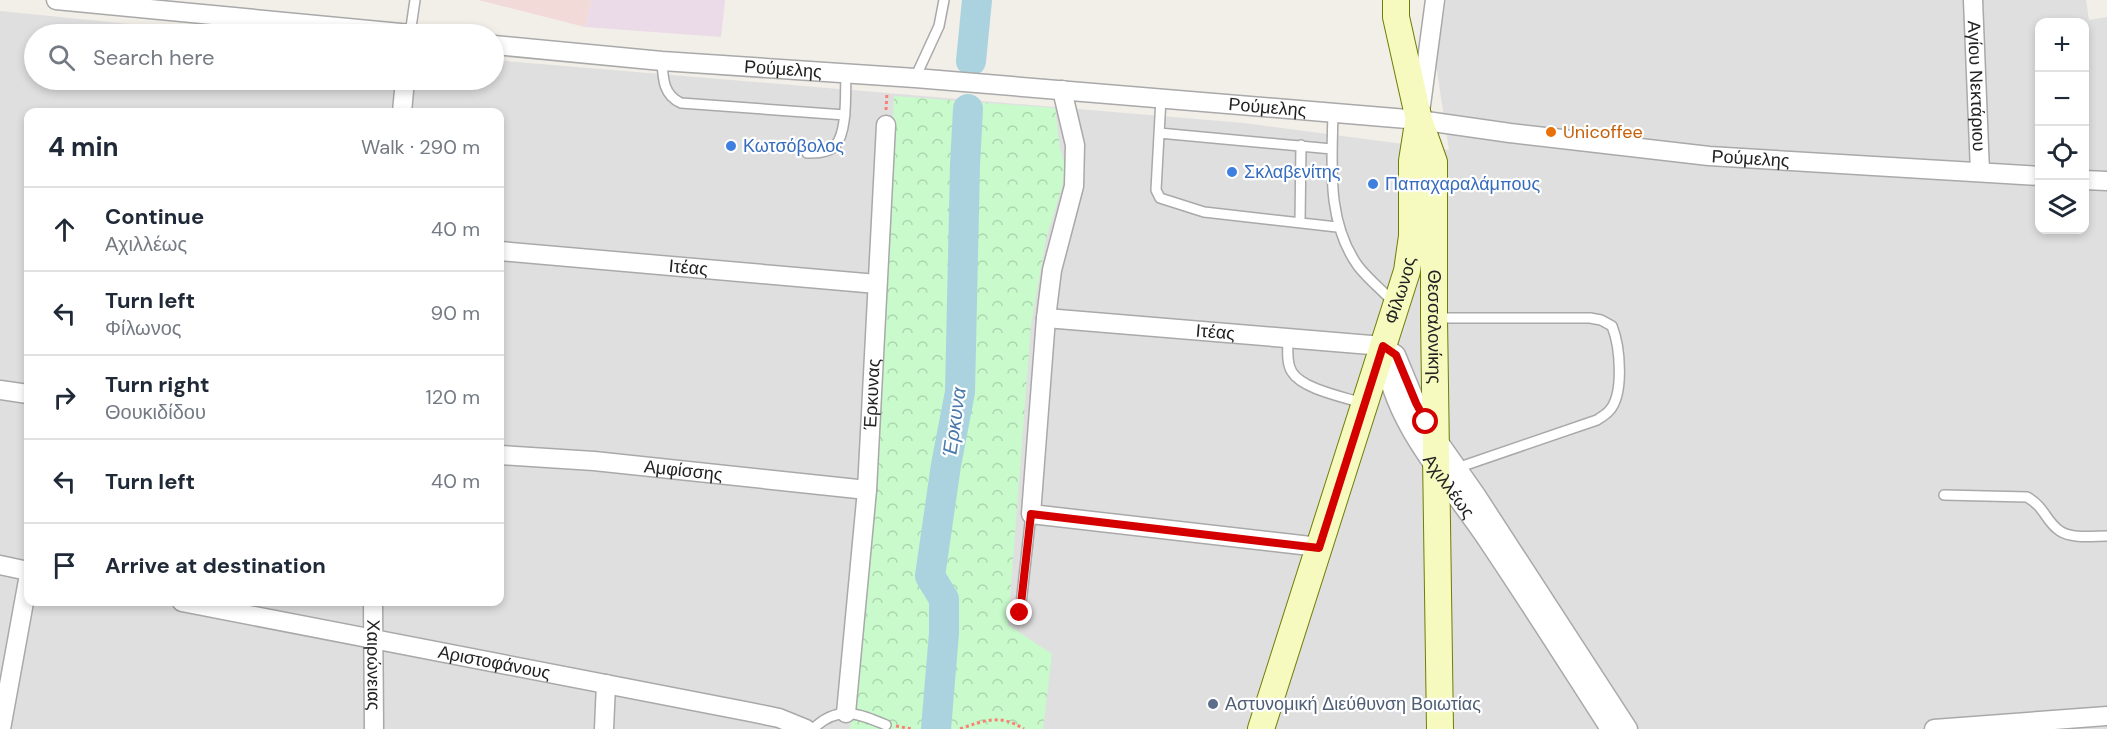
<!DOCTYPE html>
<meta charset="utf-8">
<style>
body{margin:0;font-family:"DM Sans",sans-serif;background:#f6f6f7;color:#1f2937}
.controls{position:absolute;right:18px;top:18px;display:grid;overflow:hidden;border-radius:12px;box-shadow:0 3px 9px #0003}
.controls button{width:54px;height:54px;display:grid;place-items:center;padding:0;border:0;border-bottom:2px solid #e0e1e3;background:#fff;color:#1f2937;font:30px sans-serif}
.stop{position:absolute;width:18px;height:18px;margin:-14px;border:4px solid #d40000;border-radius:50%;background:#fff}
.stop.end{background:#d40000;border-color:#fff;box-shadow:0 2px 6px #0008}
.list{margin:0;padding:0;list-style:none}
h2{display:flex;justify-content:space-between;align-items:center;height:78px;margin:0;padding:0 24px;font-size:26px}
h2 small{font-size:20px;font-weight:400;color:#747a83}
.list li{display:grid;grid-template-columns:39px 1fr auto;gap:18px;align-items:center;box-sizing:border-box;height:84px;padding:0 24px;border-top:2px solid #e0e1e3}
.list b{display:block;font-size:22px;white-space:nowrap}
.list p{margin:0;font-size:20px;white-space:nowrap;color:#747a83}
.list em{font-size:20px;font-style:normal;color:#747a83}
.icon{flex:none;width:33px;height:33px;fill:none;stroke:currentColor;stroke-width:2;stroke-linecap:round;stroke-linejoin:round}
.map{position:relative;flex:none;width:2107px;height:729px;overflow:hidden}
.search{position:absolute;background:#fff;box-shadow:0 3px 9px #0003;left:24px;top:24px;width:480px;height:66px;display:flex;align-items:center;gap:15px;box-sizing:border-box;padding:0 21px;border-radius:33px;color:#747a83;font-size:22px}
.panel{position:absolute;background:#fff;box-shadow:0 3px 9px #0003;left:24px;top:108px;width:480px;height:498px;border-radius:12px}
.map>svg:first-child{display:block}
.residential{fill:#e0dfdf;fill-rule:evenodd}
.commercial{fill:#f2dad9}
.industrial{fill:#ebdbe8}
.park{fill:url(#park-crowns)}
.lines{fill:none;stroke-linecap:round;stroke-linejoin:round}
.river{stroke:#aad3df;stroke-width:30}
.lane-casing{stroke:#a9a9a9;stroke-width:12}
.street-casing{stroke:#a9a9a9;stroke-width:21}
.secondary-casing{stroke:#707d05;stroke-width:28}
.path{stroke:#fa8072;stroke-width:3;stroke-dasharray:3 3;stroke-linecap:butt}
.lane{stroke:#fff;stroke-width:9}
.street{stroke:#fff;stroke-width:18}
.secondary{stroke:#f7fabf;stroke-width:26}
.route{stroke:#d40000;stroke-width:8}
.food-dot{fill:#e8710a;stroke:#fff;stroke-width:2}
.shop-dot{fill:#3f7fe0;stroke:#fff;stroke-width:2}
.service-dot{fill:#5c6f8a;stroke:#fff;stroke-width:2}
.labels{text-anchor:middle;dominant-baseline:central;stroke-width:4.5;stroke-linejoin:round;paint-order:stroke}
.street-label{font-size:18px;fill:#222;stroke:#fff}
.food-label{font-size:18px;fill:#c56008;stroke:#fff;text-anchor:start}
.shop-label{font-size:18px;fill:#366cbe;stroke:#fff;text-anchor:start}
.service-label{font-size:18px;fill:#4e5e75;stroke:#fff;text-anchor:start}
.water-label{font-size:20px;font-style:italic;fill:#4a7aab;stroke:#fff}
</style>
<div class="map">
<svg width="2107" height="729" viewBox="0 0 2107 729">
<defs>
<pattern id="park-crowns" width="20" height="18" patternUnits="userSpaceOnUse" patternTransform="scale(1.5)"><rect width="20" height="18" fill="#c8facc"/><path d="M2 6a3 3 0 1 1 6 0M12 15a3 3 0 1 1 6 0" fill="none" stroke="#acd6af"/></pattern>
</defs>
<rect width="100%" height="100%" fill="#f2efe9"/>
<!-- residential -->
<path class="residential" d="M1446,0H2086L2089,20L2107,17V729H0V11L230,34H34V80H494V60L1244,123L1449,150L1436,65ZM2040,22H2084V230H2040ZM28,112H500V602H28Z"/>
<!-- commercial -->
<path class="commercial" d="M478,0H592L585,27Z"/>
<!-- industrial -->
<path class="industrial" d="M592,0H725L721,37L585,27Z"/>
<!-- park -->
<path class="park" d="M894,96L1055,108L1060,149L1065,165L1062,187L1046,239L1031,325L1008,625L1052,654L1043,729H850L860,654L885,297Z"/>
<g class="lines">
<!-- river -->
<path class="river" d="M971,61L977,0
M936,729L944,633V599L930,576L946,465L960,392L965,165L968,109"/>
<!-- lane casing -->
<g class="lane-casing">
<path id="lane" d="M410,34L415,0
M662,61C663,78 663,95 681,103L845,115
M915,78L939,26L944,0
M1161,98L1156,190L1160,198L1204,212L1337,227
M1333,112C1332,165 1326,221 1358,266C1368,279 1383,291 1394,303
M1159,133L1332,149
M807,153C816,153 828,153 835,146C848,132 845,92 846,74
M1300,222L1301,145
M1437,318H1590L1601,320L1612,326C1620,346 1625,396 1608,412C1605,415 1600,418 1597,420L1457,468
M1288,339C1288,349 1286,363 1292,372C1302,389 1344,397 1362,403
M1944,495L2027,497C2045,507 2046,522 2060,531C2072,539 2093,536 2107,536
M1020,613L1031,514
M813,729C837,705 858,713 886,725"/>
</g>
<!-- street casing -->
<g class="street-casing">
<g id="street">
<path d="M56,0L411,34"/>
<path id="s1" d="M1973,0L1980,172"/>
<path id="s2" d="M494,45L662,61L915,78L1419,120L1510,133L1709,156L2040,176"/>
<path d="M1062,90L1075,145L1074,186L1052,270L1046,318L1031,514L1319,547"/>
<path d="M1421,105L1435,0"/>
<path d="M402,112L405,80"/>
<path d="M2084,180L2107,181"/>
<path id="s3" d="M500,251L877,284"/>
<path id="s4" d="M1046,318L1383,346L1396,355L1416,403L1436,438L1476,495L1628,729"/>
<path id="s5" d="M1383,349C1392,426 1450,483 1490,544C1531,605 1570,667 1610,729"/>
<path d="M0,390L28,394"/>
<path id="s6" d="M500,455L594,461L867,490"/>
<path d="M0,565L28,571"/>
<path id="s7" d="M182,602L750,712L779,718L806,729"/>
<path id="s8" d="M373,602L374,729"/>
<path id="s9" d="M846,713L867,490L886,125"/>
<path d="M1,729L28,580"/>
<path d="M604,729L606,684"/>
<path d="M1934,729L2107,716"/>
</g>
</g>
<!-- secondary casing -->
<g class="secondary-casing">
<g id="secondary">
<path id="s10" d="M1396,0V17L1419,120L1434,162V318L1440,729"/>
<path id="s11" d="M1261,729L1407,271L1412,236V161L1418,123"/>
</g>
</g>
<!-- path -->
<path class="path" d="M886,110L887,93
M896,726L912,729
M960,729C984,720 1001,714 1024,729"/>
<!-- lane -->
<use href="#lane" class="lane"/>
<!-- street -->
<use href="#street" class="street"/>
<!-- secondary -->
<use href="#secondary" class="secondary"/>
</g>
<g class="lines">
<!-- route -->
<path class="route" d="M1020,613L1031,514L1319,548L1383,346L1396,355L1416,403L1426,422"/>
</g>
<!-- markers -->
<circle class="food-dot" cx="1551" cy="132" r="6"/>
<g class="shop-dot">
<circle cx="731" cy="146" r="6"/>
<circle cx="1232" cy="172" r="6"/>
<circle cx="1373" cy="184" r="6"/>
</g>
<circle class="service-dot" cx="1213" cy="704" r="6"/>
<g class="labels">
<!-- street labels -->
<g class="street-label">
<text stroke="none"><textPath href="#s2" startOffset="290">Ρούμελης</textPath></text>
<text stroke="none"><textPath href="#s1" startOffset="86">Αγίου Νεκτάριου</textPath></text>
<text stroke="none"><textPath href="#s2" startOffset="776">Ρούμελης</textPath></text>
<text stroke="none"><textPath href="#s2" startOffset="1262">Ρούμελης</textPath></text>
<text stroke="none"><textPath href="#s3" startOffset="189">Ιτέας</textPath></text>
<text stroke="none"><textPath href="#s11" startOffset="460">Φίλωνος</textPath></text>
<text stroke="none"><textPath href="#s10" startOffset="332">Θεσσαλονίκης</textPath></text>
<text stroke="none"><textPath href="#s4" startOffset="170">Ιτέας</textPath></text>
<text stroke="none"><textPath href="#s9" startOffset="320">Έρκυνας</textPath></text>
<text stroke="none"><textPath href="#s6" startOffset="184">Αμφίσσης</textPath></text>
<text stroke="none"><textPath href="#s5" startOffset="154">Αχιλλέως</textPath></text>
<text stroke="none"><textPath href="#s7" startOffset="318">Αριστοφάνους</textPath></text>
<text stroke="none"><textPath href="#s8" startOffset="63">Χαιρώνειας</textPath></text>
</g>
<!-- food labels -->
<g class="food-label">
<text x="1563" y="132">Unicoffee</text>
</g>
<!-- shop labels -->
<g class="shop-label">
<text x="743" y="146">Κωτσόβολος</text>
<text x="1244" y="172">Σκλαβενίτης</text>
<text x="1385" y="184">Παπαχαραλάμπους</text>
</g>
<!-- service labels -->
<g class="service-label">
<text x="1225" y="704">Αστυνομική Διεύθυνση Βοιωτίας</text>
</g>
<!-- water labels -->
<g class="water-label">
<text transform="translate(954 422) rotate(-82)">Έρκυνα</text>
</g>
</g>
</svg>
<div class="controls">
<button>+</button>
<button>−</button>
<button><svg class="icon" aria-label="locate" viewBox="0 0 24 24"><circle cx="12" cy="12" r="6"/><path d="M12 2v4M12 18v4M2 12h4M18 12h4"/></svg></button>
<button><svg class="icon" aria-label="layers" viewBox="0 0 24 24"><path d="M12 4l9 5-9 5-9-5zM3 14l9 5 9-5"/></svg></button>
</div>
<div class="stop" style="left:1426px;top:422px"></div>
<div class="stop end" style="left:1020px;top:613px"></div>
<div class="search"><svg class="icon" aria-label="search" viewBox="0 0 24 24"><circle cx="10" cy="10" r="6"/><path d="M15 15l6 6"/></svg>Search here</div>
<section class="panel">
<h2>4 min<small>Walk · 290 m</small></h2>
<ul class="list">
<li><svg class="icon" aria-label="ahead" viewBox="0 0 24 24"><path d="M12 20V5M6 11l6-6 6 6"/></svg><div><b>Continue</b><p>Αχιλλέως</p></div><em>40 m</em></li>
<li><svg class="icon" aria-label="left" viewBox="0 0 24 24"><path d="M17 20v-9H6M10 6l-5 5 5 5"/></svg><div><b>Turn left</b><p>Φίλωνος</p></div><em>90 m</em></li>
<li><svg class="icon" aria-label="right" viewBox="0 0 24 24"><path d="M7 20v-9h11M14 6l5 5-5 5"/></svg><div><b>Turn right</b><p>Θουκιδίδου</p></div><em>120 m</em></li>
<li><svg class="icon" aria-label="left" viewBox="0 0 24 24"><path d="M17 20v-9H6M10 6l-5 5 5 5"/></svg><div><b>Turn left</b></div><em>40 m</em></li>
<li><svg class="icon" aria-label="arrive" viewBox="0 0 24 24"><path d="M6 21V4h12l-3 4 3 4H6"/></svg><div><b>Arrive at destination</b></div></li>
</ul>
</section>
</div>
